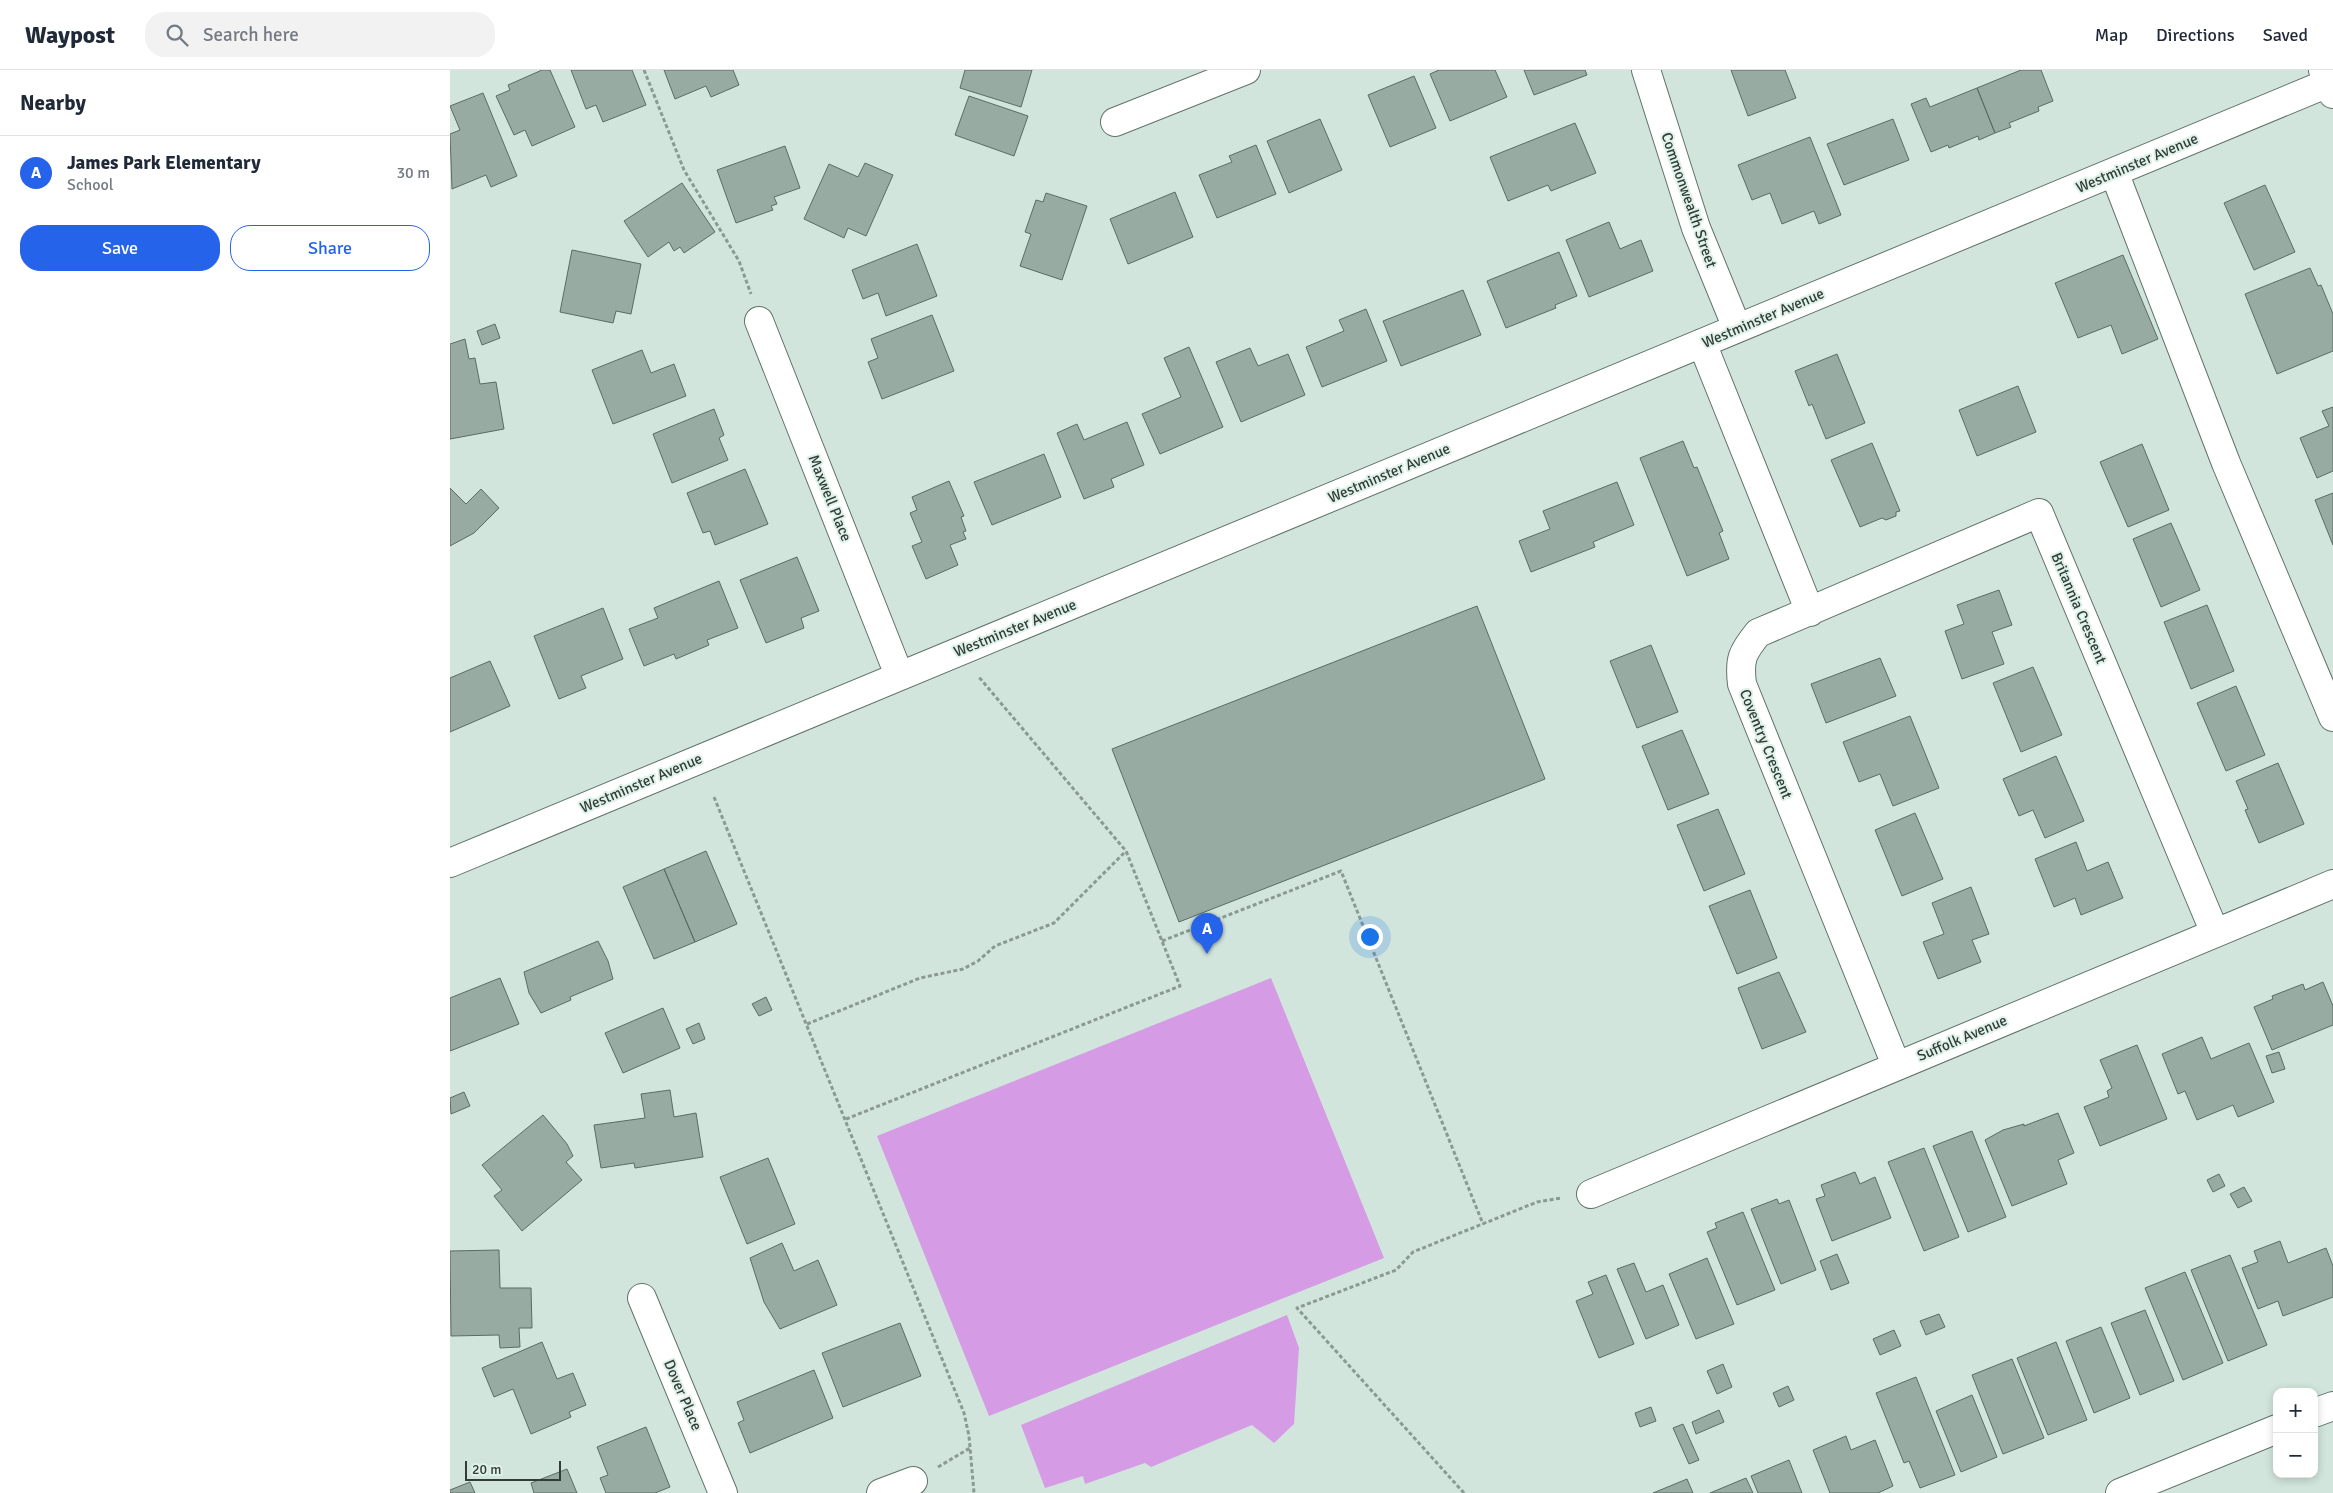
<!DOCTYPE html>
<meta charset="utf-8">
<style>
body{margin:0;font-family:Signika,sans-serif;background:#f2f2f3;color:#1f2937}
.controls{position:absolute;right:15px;bottom:15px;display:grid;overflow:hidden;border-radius:10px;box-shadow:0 2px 8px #0003}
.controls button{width:45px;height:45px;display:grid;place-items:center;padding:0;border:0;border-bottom:1px solid #e0e1e3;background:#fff;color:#1f2937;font:25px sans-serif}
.scale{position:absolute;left:15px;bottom:12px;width:96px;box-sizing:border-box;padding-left:5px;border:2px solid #343c39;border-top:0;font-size:14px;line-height:18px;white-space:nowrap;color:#343c39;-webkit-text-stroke:4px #def2e9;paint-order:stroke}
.you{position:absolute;left:919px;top:866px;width:18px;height:18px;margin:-12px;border:4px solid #fff;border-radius:50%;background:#1a73e8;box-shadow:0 0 0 8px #1a73e833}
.badge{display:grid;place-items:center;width:32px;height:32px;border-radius:50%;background:#2563eb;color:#fff;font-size:16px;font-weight:700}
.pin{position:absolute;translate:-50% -41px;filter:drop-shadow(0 1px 2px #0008)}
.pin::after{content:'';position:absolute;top:26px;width:18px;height:15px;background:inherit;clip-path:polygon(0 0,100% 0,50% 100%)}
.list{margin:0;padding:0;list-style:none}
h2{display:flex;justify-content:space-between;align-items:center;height:65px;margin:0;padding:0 20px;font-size:21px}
h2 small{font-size:16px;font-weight:400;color:#747a83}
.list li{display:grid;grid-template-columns:32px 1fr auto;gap:15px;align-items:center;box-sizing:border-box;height:75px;padding:0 20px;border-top:1px solid #e0e1e3}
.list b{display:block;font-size:19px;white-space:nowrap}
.list p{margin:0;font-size:16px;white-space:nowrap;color:#747a83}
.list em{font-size:16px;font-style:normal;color:#747a83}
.actions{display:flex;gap:10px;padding:15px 20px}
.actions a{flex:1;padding:11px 0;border:1px solid #2563eb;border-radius:20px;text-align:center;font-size:18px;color:#2563eb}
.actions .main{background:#2563eb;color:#fff}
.icon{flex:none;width:28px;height:28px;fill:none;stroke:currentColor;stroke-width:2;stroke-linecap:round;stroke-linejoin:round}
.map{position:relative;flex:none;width:1883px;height:1423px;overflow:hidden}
header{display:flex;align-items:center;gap:30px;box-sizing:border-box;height:70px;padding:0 25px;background:#fff;border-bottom:1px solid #e0e1e3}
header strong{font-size:24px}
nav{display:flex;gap:28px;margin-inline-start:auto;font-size:18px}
.search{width:350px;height:45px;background:#f2f2f3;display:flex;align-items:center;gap:12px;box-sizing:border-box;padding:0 18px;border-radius:20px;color:#747a83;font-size:19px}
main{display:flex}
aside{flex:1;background:#fff}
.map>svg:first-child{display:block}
.green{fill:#d59be4}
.building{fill:#98aba2;stroke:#5a6c64}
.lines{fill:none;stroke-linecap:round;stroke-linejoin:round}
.minor-casing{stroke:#60736b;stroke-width:30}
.major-casing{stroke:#60736b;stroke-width:30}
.path{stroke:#8b9993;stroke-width:3;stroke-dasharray:4 2.5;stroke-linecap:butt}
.minor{stroke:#fff;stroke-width:28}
.major{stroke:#fff;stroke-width:28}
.labels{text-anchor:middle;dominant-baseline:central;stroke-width:4;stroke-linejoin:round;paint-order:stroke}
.street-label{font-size:15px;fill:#343c39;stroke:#def2e9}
</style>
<header>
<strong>Waypost</strong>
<div class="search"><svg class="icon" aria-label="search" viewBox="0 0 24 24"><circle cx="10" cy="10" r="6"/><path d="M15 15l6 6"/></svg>Search here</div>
<nav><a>Map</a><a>Directions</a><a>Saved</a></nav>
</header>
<main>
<aside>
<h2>Nearby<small></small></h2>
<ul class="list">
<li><span class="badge">A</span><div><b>James Park Elementary</b><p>School</p></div><em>30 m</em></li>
</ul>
<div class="actions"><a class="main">Save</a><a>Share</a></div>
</aside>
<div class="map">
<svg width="1883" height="1423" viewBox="0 0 1883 1423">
<rect width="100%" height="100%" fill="#d1e5dc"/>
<!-- green -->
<path class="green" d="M821,908L934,1188L539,1346L427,1066Z
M837,1245L849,1278L844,1354L824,1373L802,1355L701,1397L695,1393L635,1414L633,1406L595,1418L571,1355Z"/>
<!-- building -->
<path class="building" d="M92,0H100L125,57L82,76L75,60L64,65L46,26L60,20L58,15Z
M121,0H182L196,35L153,52L146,35L136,39Z
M214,0H283L289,15L261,27L256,16L225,29Z
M515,0H582L571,37L510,18Z
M989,0H1045L1057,27L1000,51L980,4Z
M1074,0H1135L1137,5L1084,25Z
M1281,0H1335L1346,28L1298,46Z
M1571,0H1591L1603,31L1588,37L1589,41L1559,53L1561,57L1545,63L1527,18Z
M964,6L986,58L940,77L918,25Z
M1527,18L1545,63L1529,70L1528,66L1499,78L1498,75L1481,82L1461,34L1476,28L1480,37Z
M33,23L67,106L41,117L36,105L2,119L0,64L10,60L0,36Z
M519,26L578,46L564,86L505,65Z
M870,49L892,100L839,123L817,71Z
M1443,49L1459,90L1394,115L1377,74Z
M1125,53L1146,103L1101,121L1098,115L1058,131L1040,87Z
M1360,67L1391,145L1369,154L1364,141L1332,154L1320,123L1302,130L1288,95Z
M806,75L826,124L767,148L749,105L782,92L779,86Z
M335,76L350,118L324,127L327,134L321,136L323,140L286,153L267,100Z
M415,93L443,105L416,166L398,158L394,168L354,149L379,94L408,107Z
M232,113L265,162L234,183L230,177L224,181L219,172L198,187L174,151Z
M1815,115L1845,182L1804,200L1774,133Z
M725,122L743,167L678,194L660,149Z
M596,123L637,136L612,210L570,196L581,164L575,162L586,130L593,132Z
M1159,152L1170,179L1191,170L1203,201L1139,227L1116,170Z
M467,174L487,226L436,246L428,223L413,229L402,200Z
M122,180L191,194L181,244L166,241L163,253L110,242Z
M1109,182L1127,226L1105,235L1106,238L1056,258L1037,211Z
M1673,185L1708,269L1672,284L1661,255L1628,268L1605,213Z
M1860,198L1868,216L1871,215L1883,244V281L1827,304L1795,224Z
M1013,220L1031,265L951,296L933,251Z
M916,239L937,291L872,317L856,277L894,261L889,250Z
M482,245L504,301L432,329L418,292L428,288L421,269Z
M45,254L50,268L32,275L27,261Z
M15,269L19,289L25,288L30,314L46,312L54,359L0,369V274Z
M739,277L773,357L710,384L692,344L731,327L714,288Z
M800,278L808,296L838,284L855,325L791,352L766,292Z
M192,280L201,303L224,294L236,326L163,354L142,300Z
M1387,284L1415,353L1376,369L1362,334L1359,336L1345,301Z
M1568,316L1586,362L1527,386L1509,340Z
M1883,337V401L1867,408L1850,368L1879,356L1872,341Z
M264,339L274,365L269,368L278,390L222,413L203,364Z
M677,352L694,395L661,409L664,417L634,429L607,363L627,354L634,370Z
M1233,371L1244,398L1247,397L1273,461L1269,463L1279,489L1237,506L1190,388Z
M1422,373L1450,441L1446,442V446L1436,450L1432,448L1410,457L1381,390Z
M1692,374L1719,440L1678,457L1650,392Z
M594,384L611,427L542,455L524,412Z
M295,399L318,454L265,475L260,461L253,463L237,423Z
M499,411L514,446L511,447L516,461L513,462L516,469L500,475L508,495L476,509L462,476L472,472L460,443L467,440L462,427Z
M1167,412L1184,455L1143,472L1145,477L1081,502L1069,471L1100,459L1093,441Z
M0,418L16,434L31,419L49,438L24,463L0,476Z
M1883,423V475L1865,430Z
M1721,453L1750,520L1711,537L1683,469Z
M347,487L369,541L351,548L354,558L316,573L290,510Z
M269,511L288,558L257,570L259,575L226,589L224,584L194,596L179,559L208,548L204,538Z
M1549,520L1562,555L1542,562L1554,594L1512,609L1495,561L1514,554L1507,535Z
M1757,535L1784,601L1741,619L1714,552Z
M1027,536L1095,709L729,852L662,679Z
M153,538L173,589L131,606L136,618L109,629L84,566Z
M1201,575L1228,642L1187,658L1160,591Z
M1430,588L1446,626L1376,653L1361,614Z
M40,591L60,636L0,662V608Z
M1583,597L1612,665L1571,682L1543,613Z
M1786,616L1815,685L1776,701L1747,633Z
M1460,646L1489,718L1443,736L1430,704L1409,712L1393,672Z
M1232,660L1259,724L1218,740L1192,676Z
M1606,686L1634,751L1595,768L1583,740L1569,746L1553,709Z
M1828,693L1854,754L1809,773L1795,740L1798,739L1786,711Z
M1268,739L1295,804L1254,821L1227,755Z
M1465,743L1493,809L1452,826L1425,760Z
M1626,772L1637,801L1658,792L1673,828L1631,845L1625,828L1604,837L1585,789Z
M256,781L287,854L245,872L214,799Z
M214,799L245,872L204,889L173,817Z
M1521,817L1539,864L1522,870L1531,892L1488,909L1473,872L1494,864L1482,833Z
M1300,820L1327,888L1287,904L1259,836Z
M148,871L158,891L163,909L120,927L121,930L91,943L79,923L74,902Z
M1329,902L1356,962L1312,979L1288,918Z
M50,908L69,954L0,981V928Z
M1873,912L1883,936V955L1822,980L1804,937L1823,929L1822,926L1853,914L1855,920Z
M316,927L322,940L309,946L302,934Z
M213,938L230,978L173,1003L155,963Z
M249,953L255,969L243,974L236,959Z
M1752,967L1761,989L1799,973L1824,1032L1788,1047L1783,1035L1747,1050L1735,1021L1728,1024L1712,984Z
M1687,975L1717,1049L1650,1076L1634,1037L1659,1027L1657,1021L1662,1018L1650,990Z
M1829,982L1835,999L1822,1003L1816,986Z
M220,1020L224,1047L246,1043L253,1087L185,1098L184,1093L151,1098L144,1055L195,1048L191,1024Z
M14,1022L20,1036L1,1044L0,1028Z
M1608,1043L1624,1083L1608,1090L1617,1114L1562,1136L1535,1070L1553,1060L1574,1054V1056Z
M93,1045L117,1074L123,1086L116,1092L132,1110L72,1161L44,1126L52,1120L32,1095Z
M1522,1061L1556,1147L1518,1162L1483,1076Z
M1474,1078L1509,1167L1474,1181L1438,1092Z
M318,1088L345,1154L297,1174L270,1107Z
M1405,1102L1410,1114L1425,1107L1441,1148L1382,1171L1366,1129L1375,1126L1371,1115Z
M1769,1104L1775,1116L1763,1122L1757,1110Z
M1794,1117L1802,1131L1788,1138L1780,1124Z
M1327,1129L1329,1134L1339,1130L1366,1200L1331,1214L1301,1139Z
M1293,1142L1325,1220L1287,1235L1257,1162L1267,1158L1265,1153Z
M1830,1171L1838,1193L1876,1178L1883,1196V1227L1833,1246L1828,1231L1808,1239L1792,1198L1808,1192L1804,1181Z
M332,1173L344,1201L368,1190L387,1235L330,1259L314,1232L300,1188Z
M49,1180L50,1218H81L82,1258H69L70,1277L50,1278L49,1265L1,1266L0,1181Z
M1387,1184L1399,1213L1381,1220L1370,1191Z
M1780,1185L1817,1275L1778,1291L1741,1200Z
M1257,1188L1284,1254L1246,1269L1219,1204Z
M1184,1193L1196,1222L1213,1215L1229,1255L1196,1269L1167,1199Z
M1735,1202L1773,1293L1733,1310L1695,1218Z
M1156,1205L1184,1274L1149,1288L1126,1231L1143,1224L1138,1212Z
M1695,1240L1724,1311L1690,1325L1661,1253Z
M1489,1244L1495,1257L1476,1265L1470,1251Z
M450,1253L471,1306L393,1337L372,1283Z
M1651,1257L1680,1328L1644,1343L1616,1271Z
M1444,1260L1451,1276L1430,1285L1423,1269Z
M92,1272L107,1309L123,1303L136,1335L119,1342L121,1347L81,1364L63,1319L44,1327L32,1298Z
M1606,1272L1637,1350L1598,1365L1567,1288Z
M1562,1289L1594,1368L1553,1384L1522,1305Z
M1273,1294L1282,1317L1267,1324L1257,1301Z
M364,1300L383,1348L300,1383L288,1353L294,1350L287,1332Z
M1466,1307L1505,1405L1470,1418L1459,1391L1454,1393L1426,1323Z
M1338,1316L1344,1330L1329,1337L1323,1323Z
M1522,1325L1547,1387L1511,1402L1486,1341Z
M1201,1337L1206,1351L1190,1357L1185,1343Z
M1269,1340L1274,1352L1246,1364L1242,1352Z
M1233,1354L1249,1390L1239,1394L1223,1358Z
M196,1357L220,1417L205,1423H156L150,1408L158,1405L147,1377Z
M1396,1366L1401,1380L1425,1370L1443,1416L1428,1423H1380L1363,1380Z
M1339,1390L1352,1423H1308L1301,1406Z
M117,1399L127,1423H84L81,1413Z
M1296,1408L1303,1423H1260Z
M1237,1409L1243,1423H1203Z
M20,1412L25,1423H0V1420Z"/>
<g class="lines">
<!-- minor casing -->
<g class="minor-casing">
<path id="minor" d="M1196,0L1246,158L1287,258
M665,52L796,0
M1664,102L1776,393L1883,647
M309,251L449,605
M1252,273L1360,542
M0,793L1883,11
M1446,995L1292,614C1289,589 1292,583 1308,563L1589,443L1765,863
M1141,1124L1883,814
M192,1228L273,1423
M1864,1343L1883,1336
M431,1423L463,1411
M1670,1423L1827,1359"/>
</g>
<!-- major casing -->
<g class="major-casing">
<path id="major" d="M1873,0L1883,24"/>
</g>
<!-- path -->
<path class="path" d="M194,0L234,100L289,191L301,224
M264,727L514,1343L519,1366L524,1423
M712,871L891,801L1033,1154
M357,954L470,908L513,899L528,891L545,876L604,853L676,781
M396,1049L730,916L676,781L528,606
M488,1397L520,1378
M1014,1423L847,1238L946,1200L963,1182L1087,1132L1111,1128"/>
<!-- minor -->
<use href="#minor" class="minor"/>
<!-- major -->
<use href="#major" class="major"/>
</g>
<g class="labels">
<!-- street labels -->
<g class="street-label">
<text transform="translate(1687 93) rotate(-23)">Westminster Avenue</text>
<text transform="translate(1239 130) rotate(71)">Commonwealth Street</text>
<text transform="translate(1313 248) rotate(-23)">Westminster Avenue</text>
<text transform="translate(939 403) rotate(-23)">Westminster Avenue</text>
<text transform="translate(380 428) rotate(68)">Maxwell Place</text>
<text transform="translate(1629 538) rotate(67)">Britannia Crescent</text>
<text transform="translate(565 558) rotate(-22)">Westminster Avenue</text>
<text transform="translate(1316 674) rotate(68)">Coventry Crescent</text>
<text transform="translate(191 713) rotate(-23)">Westminster Avenue</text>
<text transform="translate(1512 968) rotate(-23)">Suffolk Avenue</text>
<text transform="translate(233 1325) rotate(67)">Dover Place</text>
</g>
</g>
</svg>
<div class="controls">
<button>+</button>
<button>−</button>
</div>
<div class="scale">20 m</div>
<div class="you"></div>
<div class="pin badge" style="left:757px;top:884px">A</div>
</div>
</main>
